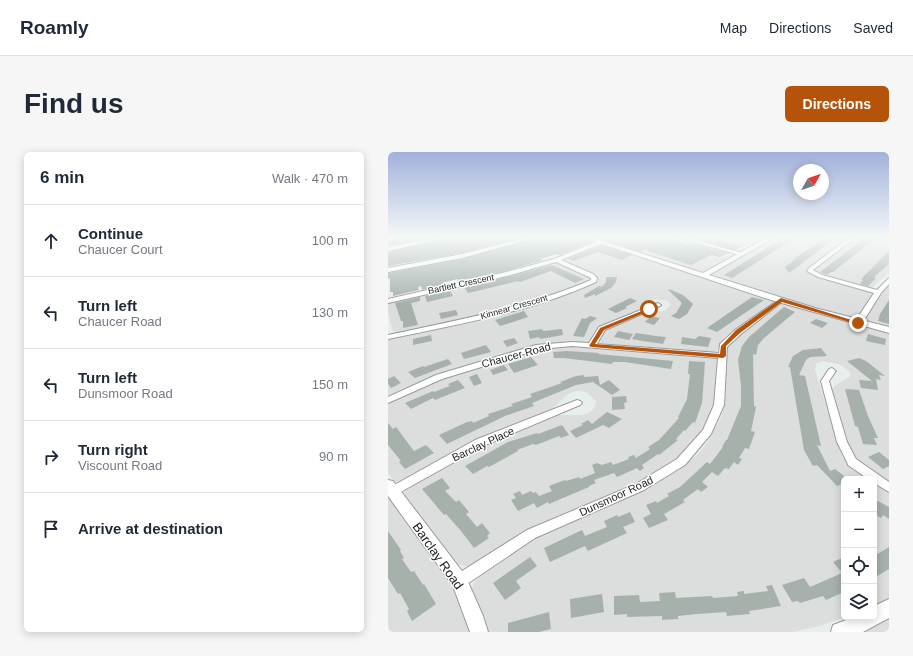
<!DOCTYPE html>
<meta charset="utf-8">
<style>
body{margin:0;font-family:Arial,sans-serif;background:#f6f6f7;color:#1f2937}
.controls{position:absolute;right:12px;bottom:12px;display:grid;overflow:hidden;border-radius:6px;box-shadow:0 2px 10px #0003}
.controls button{width:36px;height:36px;display:grid;place-items:center;padding:0;border:0;border-bottom:1px solid #e0e1e3;background:#fff;color:#1f2937;font:20px sans-serif}
.compass{position:absolute;left:405px;top:12px;width:36px;height:36px;border-radius:50%;background:#fff;box-shadow:0 2px 10px #0003;rotate:50deg}
.stop{position:absolute;width:12px;height:12px;margin:-9px;border:3px solid #b45309;border-radius:50%;background:#fff}
.stop.end{background:#b45309;border-color:#fff;box-shadow:0 1px 4px #0008}
.list{margin:0;padding:0;list-style:none}
h2{display:flex;justify-content:space-between;align-items:center;height:52px;margin:0;padding:0 16px;font-size:17px}
h2 small{font-size:13px;font-weight:400;color:#747a83}
.list li{display:grid;grid-template-columns:26px 1fr auto;gap:12px;align-items:center;box-sizing:border-box;height:72px;padding:0 16px;border-top:1px solid #e0e1e3}
.list b{display:block;font-size:15px;white-space:nowrap}
.list p{margin:0;font-size:13px;white-space:nowrap;color:#747a83}
.list em{font-size:13px;font-style:normal;color:#747a83}
.icon{flex:none;width:22px;height:22px;fill:none;stroke:currentColor;stroke-width:2;stroke-linecap:round;stroke-linejoin:round}
.map{position:relative;flex:none;width:501px;height:480px;overflow:hidden;border-radius:6px}
header{display:flex;align-items:center;gap:24px;box-sizing:border-box;height:56px;padding:0 20px;background:#fff;border-bottom:1px solid #e0e1e3}
header strong{font-size:19px}
nav{display:flex;gap:22px;margin-inline-start:auto;font-size:14px}
.intro{display:flex;align-items:center;justify-content:space-between;box-sizing:border-box;height:96px;padding:0 24px}
h1{margin:0;font-size:28px}
.button{padding:10px 18px;border-radius:6px;background:#b45309;color:#fff;font-size:14px;font-weight:700}
main{display:flex;gap:24px;padding:0 24px}
aside{flex:1;background:#fff;border-radius:6px;box-shadow:0 2px 10px #0003}
.map>svg:first-child{display:block}
.residential{fill:#dcdddd}
.building{fill:#a6b1ac}
.lines{fill:none;stroke-linecap:round;stroke-linejoin:round}
.minor-casing{stroke:#999;stroke-width:2}
.tertiary-casing{stroke:#999;stroke-width:2}
.minor{fill:#fff;fill-rule:evenodd}
.tertiary{fill:#fff;fill-rule:evenodd}
.route{fill:#b45309}
.labels{text-anchor:middle;dominant-baseline:central;stroke-width:3;stroke-linejoin:round;paint-order:stroke}
.far-street-label{font-size:9px;fill:#1f1f1f;stroke:#fff}
.street-label{font-size:11px;fill:#1f1f1f;stroke:#fff}
.near-street-label{font-size:13px;fill:#1f1f1f;stroke:#fff}
</style>
<header>
<strong>Roamly</strong>
<nav><a>Map</a><a>Directions</a><a>Saved</a></nav>
</header>
<div class="intro"><h1>Find us</h1><a class="button">Directions</a></div>
<main>
<aside>
<h2>6 min<small>Walk · 470 m</small></h2>
<ul class="list">
<li><svg class="icon" aria-label="ahead" viewBox="0 0 24 24"><path d="M12 20V5M6 11l6-6 6 6"/></svg><div><b>Continue</b><p>Chaucer Court</p></div><em>100 m</em></li>
<li><svg class="icon" aria-label="left" viewBox="0 0 24 24"><path d="M17 20v-9H6M10 6l-5 5 5 5"/></svg><div><b>Turn left</b><p>Chaucer Road</p></div><em>130 m</em></li>
<li><svg class="icon" aria-label="left" viewBox="0 0 24 24"><path d="M17 20v-9H6M10 6l-5 5 5 5"/></svg><div><b>Turn left</b><p>Dunsmoor Road</p></div><em>150 m</em></li>
<li><svg class="icon" aria-label="right" viewBox="0 0 24 24"><path d="M7 20v-9h11M14 6l5 5-5 5"/></svg><div><b>Turn right</b><p>Viscount Road</p></div><em>90 m</em></li>
<li><svg class="icon" aria-label="arrive" viewBox="0 0 24 24"><path d="M6 21V4h12l-3 4 3 4H6"/></svg><div><b>Arrive at destination</b></div></li>
</ul>
</aside>
<div class="map">
<svg width="501" height="480" viewBox="0 0 501 480">
<rect width="100%" height="100%" fill="#e7efed"/>
<!-- residential -->
<path class="residential" d="M0,85H48L49,86L0,96Z
M201,85H286L341,100L348,103L317,120H313Z
M309,85H380L352,100L306,87Z
M389,85H461L421,114L419,117L420,120L434,126L483,139L485,141L468,166H458L325,123V121Z
M468,85H501V121L485,135H479L427,120L425,117L428,115Z
M212,92L380,146L385,150L336,185L332,191L329,199L324,201L213,191L211,188L215,181L220,177L256,161L276,159L283,153L280,149L269,147L256,150L253,157L215,173L207,179L202,190L162,191L146,194L0,246V187L89,168L152,150L206,131L209,128V125L205,122L174,107Z
M163,110H169L203,125V128L147,148L82,166L11,180L5,179L0,161V151L3,149L79,133Z
M501,133V176L477,170L476,166Z
M393,151L398,152L470,173L501,181V332L465,305L460,297L444,239L446,234L462,225V220L451,212L434,209L428,212L427,218L454,304L466,317L480,327H456V465H459L431,474L405,480H98L93,460L84,439L85,432L93,422L146,387L166,377L260,337L290,318L307,305L320,290L333,265L336,254L339,194L342,190Z
M172,194L325,205L329,208L327,243L324,259L317,275L302,295L280,314L261,325L158,369L132,382L91,411L81,415L69,412L18,346L16,340L21,334L91,295L119,282L169,263H196L204,259L207,254L208,249L198,240L189,239L180,242L162,259L119,275L84,291L16,329L7,330L0,321V251L65,223L146,198Z
M486,331L501,340V446L486,455Z
M0,345L70,444L81,480H0Z
M501,468V480H475L487,475Z"/>
<!-- building -->
<path class="building" d="M17,85L19,86L45,85L0,93V90Z
M64,85H134L74,101L0,114V100Z
M151,85H155V89L166,85H192L204,90L172,103L169,102L152,107L155,108L118,119L71,129L70,127L57,130L58,132L34,138L33,134L30,135L31,138L5,144V140H2V126L0,127V121L74,107Z
M207,85H274L300,92L303,91L340,101L332,105L323,103L303,113L256,98L253,100Z
M318,85H322L354,94L347,98L312,88Z
M439,85H449L401,121L397,115L408,107L407,106Z
M478,85H489L445,120H443L439,123L432,120Z
M395,86L404,88L344,126L336,123Z
M213,93L244,103L234,108L210,100L186,109L180,107Z
M501,99V112L486,125L488,126L480,134L472,132L475,128H473L475,125Z
M164,113L196,127L187,131L163,119L132,130L130,129L93,138L80,141L76,135L119,125Z
M218,125H229L228,130L223,136L207,144V142L197,146L196,143L211,134L214,135L218,130Z
M281,137L295,143L305,152L299,162L291,167L283,164L288,161L294,151L280,138Z
M62,139L65,144L39,150L37,144Z
M32,145V149L23,151L30,173L15,176V169H13L7,151Z
M364,145L376,148L329,180L319,176Z
M242,146L249,149L237,155L239,156L228,161L220,157Z
M501,148V172L490,169L492,162Z
M396,155L407,160L376,186L370,193L368,203L365,202L366,254L368,255L363,279L367,280L361,297L357,296L351,306L354,307L350,313L346,310L341,317L337,316L330,324L324,320L314,330L320,335L313,340L310,337L295,348L297,350L276,362L280,368L261,376L255,366L263,362L258,353L268,349L269,351L281,344L279,342L292,335L319,310L322,312L335,295H334L338,288H339L353,254V234L350,208L354,194L361,185Z
M68,158L70,163L53,167L51,161Z
M136,159L140,165L125,170L112,174L107,168Z
M202,164L209,166L202,171L196,185L185,184L194,166L197,167Z
M263,164L272,166L266,173L257,170Z
M428,167L440,171L434,176L422,171Z
M154,177L155,179L174,177L175,183L152,187L151,185L142,187L140,179Z
M230,179L245,182L241,188L226,185Z
M248,181L268,184L278,185L275,192L255,189L244,187Z
M480,182L498,187L497,193L478,189Z
M43,183L44,189L25,193V187Z
M311,184L323,186L320,195L293,192L294,185L307,187Z
M126,186L130,191L119,195L115,189Z
M98,193L103,200L76,207L73,201Z
M433,196L439,204L422,205L418,208L411,223L417,224L433,294L429,293L442,319L447,317L456,324V331L449,334L429,313L425,314L416,298L402,215H400L405,204L415,198Z
M179,199L211,201L210,202L285,209L283,217L237,210H225L224,212L176,206H166L165,200Z
M143,205L150,213L126,221L120,212Z
M471,206L478,209L497,224L491,223L493,228L488,227L490,238L473,236L471,228L484,229L459,209Z
M60,207L64,212L27,226L20,220L35,214L36,215Z
M301,209L317,210L314,251L307,271L305,270L297,279L296,278L288,287L290,288L271,303L270,302L254,313L256,316L252,319L249,316L229,325L226,321L206,328L208,331L201,334V335L161,352L160,350L149,356L146,351L130,359L123,348L128,346L125,342L132,339L134,343L143,339L145,341L148,340L151,344L164,339L161,334L177,328L178,329L191,325L192,327L207,321L204,313L209,311L214,313L223,310L225,313L241,307L240,305L246,303L248,306L262,297L260,295L271,288L291,266L290,265L299,247L302,222H300Z
M116,213L120,218L105,223L102,218Z
M89,222L94,231L86,234L81,225Z
M196,223V225L210,224L212,233L221,228L232,238L224,243L205,230L188,233L144,251L146,254L117,264L59,292L51,283L79,270L84,269L85,271L101,264L100,262L125,254L123,252L144,245L142,242L174,231L172,230L188,224Z
M6,224L13,231L3,236L0,232V227Z
M70,228L77,236L47,248L45,246L23,257L17,251L45,239L46,240L62,234L60,232Z
M457,237L471,238L480,264L490,286H486L489,293L475,292L470,275L467,274Z
M238,244L239,250L236,251L237,257L224,258V245Z
M219,260L234,267L221,276L215,273L188,286L182,279L195,273L193,272L200,268L204,272Z
M0,271L5,277L8,275L26,299L38,293L46,301L17,317L11,310L13,309L0,293Z
M174,273L181,283L173,286L171,284L148,293L145,292L129,298L130,299L101,315L99,314L85,322L77,314L120,290L149,281L150,282Z
M491,300L501,308V314L495,317L480,305Z
M54,326L62,336L57,339L68,350L71,348L81,360L78,362L89,375L94,371L102,381L99,384L101,386L86,396L73,379L58,362L56,363L34,337Z
M486,347L501,355V367L495,363L493,366L486,362Z
M242,360L247,370L235,375L239,381L200,399L197,394L162,410L156,396L194,378L197,384L219,375L216,369L229,363L230,365Z
M0,379L13,398L12,399L16,406L14,407L23,420L26,419L35,433L36,432L48,452L24,469L19,459L21,457L12,441L10,442L0,426Z
M501,395V417L486,426V404Z
M142,405L149,414L128,429L133,436L117,448L105,431Z
M456,405V440L438,448L435,444L412,451L410,449L404,450L394,433L416,426L422,435L454,421L445,410Z
M384,433L393,454L361,459L362,462L339,464L338,460L309,462L290,464V467L274,468V464L239,465V462L226,463V444L251,443L252,450L272,449L271,441L287,440L288,446L324,444L325,446L350,444L349,440L356,439V442L380,439L378,434Z
M214,442L216,460L183,466L182,447Z
M161,460L163,477L151,480H120V471Z"/>
<g class="lines">
<!-- minor casing -->
<g class="minor-casing">
<path id="minor" d="M53,85H63L0,99V95Z
M288,85H297L357,102L352,103Z
M462,85H468L425,118L434,123L489,138L501,126V132L493,141L473,173H470L466,171L486,141L430,125L419,119L421,116Z
M213,88L216,90L215,91L173,108L205,122L209,126L208,130C145,159 68,173 0,187V183C66,169 141,155 203,128V126L168,110L119,124L0,151V147L118,120L166,107Z
M393,146L395,147V149L353,182L339,195L336,253L323,282L297,313L256,338L147,386L76,434L71,436L66,434L64,429L66,424L139,378L248,332L289,307L315,278L326,253L330,206L184,194L152,197L54,227L0,251V245L48,223L148,193L184,190L201,191L211,175L270,151L273,153L272,154L217,178L209,192L331,201L332,192L347,178Z
M444,216L448,219L441,229L459,290L468,307L501,330V340L486,331V327H480L460,313L459,310L449,290L433,229L441,217Z
M189,248L192,249L194,251L192,253L95,294L9,342L5,344L0,340L1,336L87,288Z"/>
</g>
<!-- tertiary casing -->
<g class="tertiary-casing">
<path id="tertiary" d="M140,85H150L74,106L0,120V116L74,102Z
M193,85H202L315,121L380,85H387L321,123L427,156L501,175V181L383,148Z
M0,328L5,329L77,423L95,464L100,480H82L65,434L0,344Z
M501,447V466L475,480H443L445,473L466,465H486V454Z"/>
</g>
<!-- minor -->
<use href="#minor" class="minor"/>
<!-- tertiary -->
<use href="#tertiary" class="tertiary"/>
</g>
<!-- sky -->
<linearGradient id="sky" x2="0" y2="1"><stop stop-color="#a1b1db"/><stop offset="0.56" stop-color="#f4f8f7"/><stop offset="1" stop-color="#f4f8f7" stop-opacity="0"/></linearGradient>
<rect width="501" height="152" fill="url(#sky)"/>
<!-- route -->
<path class="route" d="M393,146L473,171L468,172L394,150L352,181L338,194V204L335,206L204,195L201,194L212,176L261,156L263,158L216,178L207,192L332,202L333,194L348,178Z"/>
<g class="labels">
<!-- far-street labels -->
<g class="far-street-label">
<text transform="translate(73 132) rotate(-12)">Bartlett Crescent</text>
<text transform="translate(126 155) rotate(-16)">Kinnear Crescent</text>
</g>
<!-- street labels -->
<g class="street-label">
<text transform="translate(128 203) rotate(-15)">Chaucer Road</text>
<text transform="translate(95 292) rotate(-25)">Barclay Place</text>
<text transform="translate(228 344) rotate(-25)">Dunsmoor Road</text>
</g>
<!-- near-street labels -->
<g class="near-street-label">
<text transform="translate(50 404) rotate(55)">Barclay Road</text>
</g>
</g>
</svg>
<div class="controls">
<button>+</button>
<button>−</button>
<button><svg class="icon" aria-label="locate" viewBox="0 0 24 24"><circle cx="12" cy="12" r="6"/><path d="M12 2v4M12 18v4M2 12h4M18 12h4"/></svg></button>
<button><svg class="icon" aria-label="layers" viewBox="0 0 24 24"><path d="M12 4l9 5-9 5-9-5zM3 14l9 5 9-5"/></svg></button>
</div>
<svg class="compass" viewBox="-18 -18 36 36"><path d="M0-13l5 13h-10z" fill="#e53935"/><path d="M0 13l5-13h-10z" fill="#747a83"/></svg>
<div class="stop" style="left:261px;top:157px"></div>
<div class="stop end" style="left:470px;top:171px"></div>
</div>
</main>
